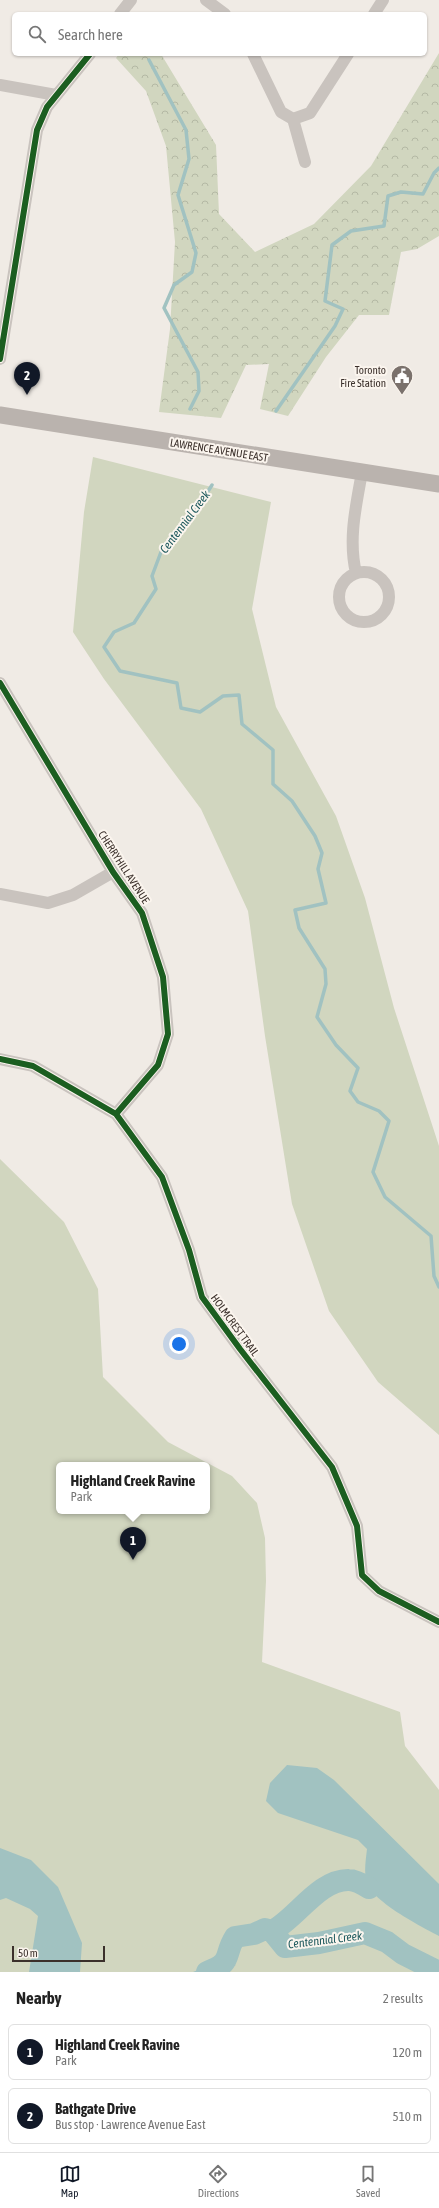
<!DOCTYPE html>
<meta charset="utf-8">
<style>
body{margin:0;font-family:"Asap Condensed",sans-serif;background:#f6f6f6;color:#222}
.scale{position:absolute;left:12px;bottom:10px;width:93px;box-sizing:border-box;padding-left:4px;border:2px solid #3b302b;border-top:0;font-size:11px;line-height:14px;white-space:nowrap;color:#3b302b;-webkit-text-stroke:3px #fbf5ee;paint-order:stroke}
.you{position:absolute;left:179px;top:1344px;width:14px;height:14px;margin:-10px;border:3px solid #fff;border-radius:50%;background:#1a73e8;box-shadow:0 0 0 6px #1a73e833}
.badge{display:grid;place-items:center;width:26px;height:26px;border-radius:50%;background:#111827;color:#fff;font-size:13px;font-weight:700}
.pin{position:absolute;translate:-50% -33px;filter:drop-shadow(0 1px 2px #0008)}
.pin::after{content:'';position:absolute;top:21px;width:14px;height:12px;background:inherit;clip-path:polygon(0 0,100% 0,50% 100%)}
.popup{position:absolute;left:56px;top:1462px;width:154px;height:52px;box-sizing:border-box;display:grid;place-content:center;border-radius:6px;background:#fff;filter:drop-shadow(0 1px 3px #0005);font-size:13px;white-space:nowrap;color:#767676}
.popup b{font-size:15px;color:#222}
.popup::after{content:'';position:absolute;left:50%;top:100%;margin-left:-8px;border:8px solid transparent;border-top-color:#fff}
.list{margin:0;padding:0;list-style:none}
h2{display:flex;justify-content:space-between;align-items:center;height:52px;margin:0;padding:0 16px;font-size:17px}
h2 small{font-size:13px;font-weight:400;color:#767676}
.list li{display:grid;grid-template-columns:26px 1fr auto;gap:12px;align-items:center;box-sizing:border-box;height:56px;margin:0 8px 8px;padding:0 8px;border:1px solid #e0e0e0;border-radius:6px}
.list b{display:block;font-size:15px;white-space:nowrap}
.list p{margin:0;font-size:13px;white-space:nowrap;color:#767676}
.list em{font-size:13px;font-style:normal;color:#767676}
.icon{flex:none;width:22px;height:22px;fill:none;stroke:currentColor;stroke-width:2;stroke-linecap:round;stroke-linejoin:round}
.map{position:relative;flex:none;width:439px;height:1972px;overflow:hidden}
.search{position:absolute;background:#fff;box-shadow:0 1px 3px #0004;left:12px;right:12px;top:12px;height:44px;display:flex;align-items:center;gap:10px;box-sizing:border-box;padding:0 14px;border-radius:6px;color:#767676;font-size:15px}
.sheet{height:180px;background:#fff}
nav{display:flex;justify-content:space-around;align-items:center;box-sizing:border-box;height:56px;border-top:1px solid #e0e0e0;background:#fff;font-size:11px;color:#767676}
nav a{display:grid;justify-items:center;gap:2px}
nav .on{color:#111827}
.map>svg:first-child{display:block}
.forest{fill:url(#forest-crowns)}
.park{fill:#d1d6bf;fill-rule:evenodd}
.water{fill:#a1c2c1}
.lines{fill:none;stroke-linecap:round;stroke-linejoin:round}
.stream{stroke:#a1c2c1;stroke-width:3.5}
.river{stroke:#a1c2c1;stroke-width:22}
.street{stroke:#c9c3be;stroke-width:12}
.secondary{stroke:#bab3ae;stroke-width:17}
.cycleway-casing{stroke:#fbf5ee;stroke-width:8}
.cycleway{stroke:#1b5e20;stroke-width:6}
.labels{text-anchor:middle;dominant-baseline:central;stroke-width:4;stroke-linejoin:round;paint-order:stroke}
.poi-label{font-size:11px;fill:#3b302b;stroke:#fbf5ee;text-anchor:end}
.street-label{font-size:11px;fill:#3b302b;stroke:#fbf5ee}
.water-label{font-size:12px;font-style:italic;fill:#1f5a5e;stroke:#fbf5ee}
</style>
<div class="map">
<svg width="439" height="1972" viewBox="0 0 439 1972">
<defs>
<pattern id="forest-crowns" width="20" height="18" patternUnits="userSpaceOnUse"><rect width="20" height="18" fill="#d1d6bf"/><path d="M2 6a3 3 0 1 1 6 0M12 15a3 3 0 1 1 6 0" fill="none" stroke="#b4b8a4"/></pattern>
</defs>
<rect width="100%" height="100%" fill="#f0ebe5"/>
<!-- forest -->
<path class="forest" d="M439,53V236L417,249L401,252L389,315H359L326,357L288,416L260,409L269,364L246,365L221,418L159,412L170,329L175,242L166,146L146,91L116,58L119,54H161L216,145L219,214L255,252L314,224L371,166Z"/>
<!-- park -->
<path class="park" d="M93,457L271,502L252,609L276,707L336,816L365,898L394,1008L439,1146V1435L378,1382L329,1311L292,1204L265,1036L248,911L201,809L104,679L73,632L84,512Z
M0,1159L64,1222L98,1289L103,1377L168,1442L232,1476L257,1503L265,1538L266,1581L262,1662L400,1712L405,1746L439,1790V1972H0ZM59,1465H207V1511H59Z"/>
<!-- water -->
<path class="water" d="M287,1765L317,1768L334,1780L439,1884V1936C422,1927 369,1900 366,1880C364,1870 366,1858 367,1849L358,1840L278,1813L266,1801L270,1783Z
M0,1848L31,1860L58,1887L82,1943L80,1972H29L38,1916L30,1909L6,1898L0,1900Z
M215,1963L236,1965L220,1972H193Z"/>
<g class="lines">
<!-- stream -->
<path class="stream" d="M149,60L186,130L189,159L178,195L196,253L192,272L174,285L164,308L198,372L199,391L190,409
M276,411L335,326L343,309L325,301L332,245L351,231L384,226L388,196L401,192L423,194L434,173L439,168
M212,485L198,507L161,552L152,576L156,589L134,623L114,632L104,647L120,671L177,683L181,708L200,712L223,696L239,695L242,724L273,750V784L292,801L315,836L322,853L318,869L326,903L295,910L299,928L325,969L326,984L317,1017L336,1045L358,1068L350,1091L358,1102L379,1111L389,1121L373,1172L385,1197L431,1236L434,1276L439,1287"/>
<!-- river -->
<path class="river" d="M272,1931C296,1919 319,1879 349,1880C355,1880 364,1885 369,1888
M207,1972C234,1962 223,1956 235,1937L254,1934L265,1929L272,1931L285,1947L319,1943L365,1933L387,1942L403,1954L439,1972"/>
<!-- street -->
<path class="street" d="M206,0L225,14
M120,14L131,0
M374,14L383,0
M253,54L281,112L293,119L310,113L348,54
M0,85L56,95
M293,119L305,162
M0,359L37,130L47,107L90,54
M339 597a25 25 0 1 1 50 0a25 25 0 1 1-50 0Z
M356,573C348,539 356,506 362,472
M0,683L113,872L142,913L163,977L168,1034L158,1065L116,1114
M0,894L48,903L73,895L113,872
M0,1059L33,1066L116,1114L162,1177L189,1250L202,1297L240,1349L332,1467L357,1526L362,1575L379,1591L439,1622"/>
<!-- secondary -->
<path class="secondary" d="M0,415L439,484"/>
<!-- cycleway casing -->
<g class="cycleway-casing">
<path id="cycleway" d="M0,359L37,130L47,107L90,54
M0,683L113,872L142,913L163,977L168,1034L158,1065L116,1114
M0,1059L33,1066L116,1114L162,1177L189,1250L202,1297L240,1349L332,1467L357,1526L362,1575L379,1591L439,1622"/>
</g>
<!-- cycleway -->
<use href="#cycleway" class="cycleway"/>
</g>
<!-- icons -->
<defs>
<g id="civic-pin" transform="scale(1.15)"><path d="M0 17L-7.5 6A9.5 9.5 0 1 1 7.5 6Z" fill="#7a716c" stroke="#fbf5ee"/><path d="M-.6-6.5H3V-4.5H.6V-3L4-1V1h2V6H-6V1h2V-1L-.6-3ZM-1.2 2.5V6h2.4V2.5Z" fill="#fff"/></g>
</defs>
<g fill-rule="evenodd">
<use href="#civic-pin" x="402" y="376"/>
</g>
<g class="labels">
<!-- poi labels -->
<g class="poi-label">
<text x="386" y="370">Toronto<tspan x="386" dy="13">Fire Station</tspan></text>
</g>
<!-- street labels -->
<g class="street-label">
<text transform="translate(219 450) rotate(9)">LAWRENCE AVENUE EAST</text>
<text transform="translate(124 867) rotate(57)">CHERRYHILL AVENUE</text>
<text transform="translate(235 1325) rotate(54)">HOLMCREST TRAIL</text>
</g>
<!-- water labels -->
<g class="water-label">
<text transform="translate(185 522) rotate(-53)">Centennial Creek</text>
<text transform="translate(325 1940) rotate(-7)">Centennial Creek</text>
</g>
</g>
</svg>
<div class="scale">50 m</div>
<div class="you"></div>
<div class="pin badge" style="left:133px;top:1560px">1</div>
<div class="popup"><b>Highland Creek Ravine</b>Park</div>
<div class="pin badge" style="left:27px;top:395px">2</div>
<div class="search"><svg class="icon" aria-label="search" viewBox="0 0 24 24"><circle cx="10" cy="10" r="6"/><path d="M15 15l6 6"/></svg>Search here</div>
</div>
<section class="sheet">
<h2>Nearby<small>2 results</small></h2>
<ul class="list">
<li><span class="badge">1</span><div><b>Highland Creek Ravine</b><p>Park</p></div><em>120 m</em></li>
<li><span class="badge">2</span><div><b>Bathgate Drive</b><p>Bus stop · Lawrence Avenue East</p></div><em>510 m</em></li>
</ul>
</section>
<nav>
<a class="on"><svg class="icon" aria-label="map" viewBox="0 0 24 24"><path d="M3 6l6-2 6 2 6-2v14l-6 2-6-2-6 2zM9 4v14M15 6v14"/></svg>Map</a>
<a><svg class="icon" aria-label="directions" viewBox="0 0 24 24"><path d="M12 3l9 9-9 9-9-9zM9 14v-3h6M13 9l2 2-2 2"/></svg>Directions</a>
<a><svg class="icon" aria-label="saved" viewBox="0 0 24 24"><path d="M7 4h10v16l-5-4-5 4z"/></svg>Saved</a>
</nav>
